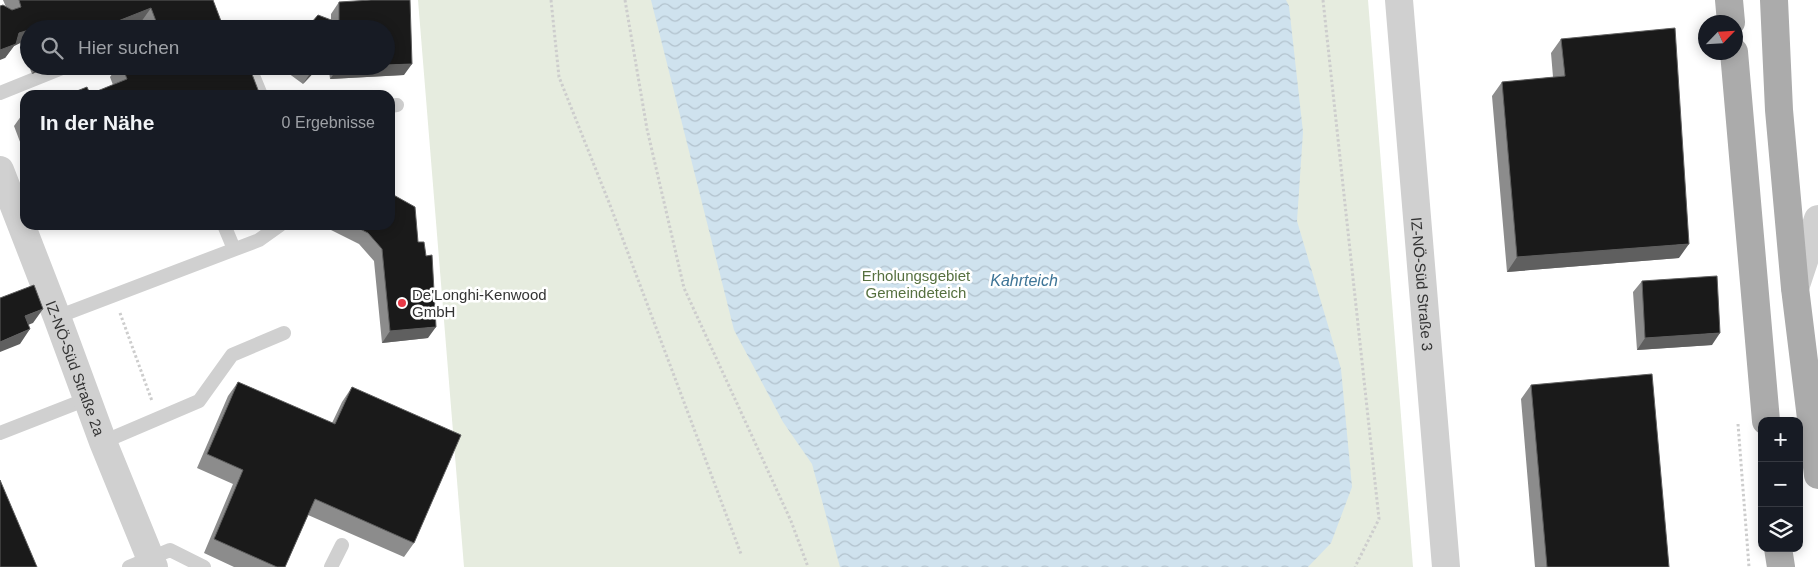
<!DOCTYPE html>
<html lang="de">
<meta charset="utf-8">
<style>
body{margin:0;font-family:Arial,sans-serif;background:#242831;color:#f1f3f6}
.controls{position:absolute;right:15px;bottom:15px;display:grid;overflow:hidden;border-radius:10px;box-shadow:0 2px 12px #0003}
.controls button{width:45px;height:45px;display:grid;place-items:center;padding:0;border:0;border-bottom:1px solid #363941;background:#171b24;color:#f1f3f6;font:25px sans-serif}
.compass{position:absolute;left:1698px;top:15px;width:45px;height:45px;border-radius:50%;background:#171b24;box-shadow:0 2px 12px #0003;rotate:65deg}
.list{margin:0;padding:0;list-style:none}
h2{display:flex;justify-content:space-between;align-items:center;height:65px;margin:0;padding:0 20px;font-size:21px}
h2 small{font-size:16px;font-weight:400;color:#9ea1a6}
.icon{flex:none;width:28px;height:28px;fill:none;stroke:currentColor;stroke-width:2;stroke-linecap:round;stroke-linejoin:round}
.map{position:relative;flex:none;width:1818px;height:567px;overflow:hidden}
.search{position:absolute;background:#171b24;box-shadow:0 2px 12px #0003;left:20px;top:20px;width:375px;height:55px;display:flex;align-items:center;gap:12px;box-sizing:border-box;padding:0 18px;border-radius:28px;color:#9ea1a6;font-size:19px}
.panel{position:absolute;background:#171b24;box-shadow:0 2px 12px #0003;left:20px;top:90px;width:375px;height:140px;border-radius:15px}
.map>svg:first-child{display:block}
.green{fill:#e6ecdf}
.water{fill:url(#water-waves)}
.lines{fill:none;stroke-linecap:round;stroke-linejoin:round}
.path{stroke:#cdcdcd;stroke-width:3;stroke-dasharray:2.5 2.5;stroke-linecap:butt}
.lane{stroke:#d0d0d0;stroke-width:14}
.street{stroke:#d0d0d0;stroke-width:28}
.primary{stroke:#ababab;stroke-width:28}
.wall{fill:#8c8c8c}
.shaded-wall{fill:#5f5f5f}
.building{fill:#1a1a1a;stroke:#5f5f5f}
.poi-dot{fill:#e63946;stroke:#fff;stroke-width:2}
.labels{text-anchor:middle;dominant-baseline:central;stroke-width:5;stroke-linejoin:round;paint-order:stroke}
.park-label{font-size:15px;fill:#56703f;stroke:#fff}
.street-label{font-size:15px;fill:#333;stroke:#fff}
.poi-label{font-size:15px;fill:#333;stroke:#fff;text-anchor:start}
.water-label{font-size:16px;font-style:italic;fill:#3f7597;stroke:#fff}
</style>
<div class="map">
<svg width="1818" height="567" viewBox="0 0 1818 567">
<defs>
<pattern id="water-waves" width="16" height="10" patternUnits="userSpaceOnUse" patternTransform="scale(1.25)"><rect width="16" height="10" fill="#cfe2ee"/><path d="M0 5q4-4 8 0t8 0" fill="none" stroke="#b2c2cd"/></pattern>
</defs>
<rect width="100%" height="100%" fill="#fff"/>
<!-- green -->
<path class="green" d="M418,0H1368L1413,567H464Z"/>
<!-- water -->
<path class="water" d="M651,0H1286L1289,6L1303,132L1297,221L1341,369L1352,487L1331,543L1308,567H840L812,464L783,422L734,330Z"/>
<g class="lines">
<!-- path -->
<path class="path" d="M551,0L559,77L610,205L741,554
M625,0L647,129L684,288L791,521L808,567
M1323,0L1379,519L1355,567
M1704,31L1706,48
M120,313L152,401
M1738,424L1749,567"/>
<!-- lane -->
<path class="lane" d="M249,66L261,95
M0,93L67,66
M390,106L397,105
M224,225L234,249
M57,317L259,240L280,225
M0,433L87,399
M103,442L199,401L232,355L284,333
M129,567L170,550L204,567
M331,567L342,545"/>
<!-- street -->
<g class="street">
<path id="s1" d="M1399,0L1446,567"/>
<path id="s2" d="M0,170L57,317L103,442L154,567"/>
<path d="M1795,288L1818,219"/>
</g>
<!-- primary -->
<path class="primary" d="M1729,0L1731,22
M1774,0L1779,110L1795,288L1818,475
M1734,52L1766,421
M1778,548L1781,567"/>
</g>
<!-- wall -->
<path class="wall" d="M3,0H213L224,29H144L141,22L29,29V66L20,43L14,46L5,58L6,7Z
M339,2L404,75L330,79L329,71L318,68L303,84L288,73L293,66H386L306,29L331,20V14Z
M1561,39L1679,258L1507,272L1492,96L1502,82L1553,77L1551,53Z
M29,66H51L32,74Z
M118,66H239L241,73L260,95L90,94L113,85L110,77Z
M25,111V155L14,126L24,112Z
M326,225H390L418,242L428,338L382,343L374,261L359,244L325,227Z
M1642,281L1712,345L1637,350L1633,292Z
M238,382L332,423L342,402L352,387L414,543L404,557L308,515L285,567H234L204,553L233,484L197,468L228,396Z
M1531,385L1669,567H1535L1521,399Z"/>
<!-- shaded-wall -->
<path class="shaded-wall" d="M151,8L141,22L124,29H98Z
M29,30V31L20,43L14,46L5,58L0,60V50L19,33Z
M412,64L404,75L330,79L338,68L364,66H386V65Z
M37,66H51L32,74Z
M317,66H332L329,71L318,68L303,84L311,72Z
M1689,244L1679,258L1507,272L1517,257Z
M43,309L33,323L15,330L25,316Z
M436,327L428,338L382,343L390,331Z
M30,329L20,344L0,352V342Z
M1720,333L1712,345L1637,350L1645,338Z"/>
<!-- building -->
<path class="building" d="M19,0H213L224,29H159L151,8L98,29H29V30L19,33L16,44L0,50V6L3,5L12,10L21,7Z
M371,0H410L412,64L386,65V29H306L318,15L339,23V2Z
M1675,28L1689,244L1517,257L1502,82L1565,76L1561,39Z
M122,66H239L241,73L250,69L260,95H67L87,87L90,94L127,79Z
M303,66H317L311,72Z
M338,66H364L338,68Z
M390,193L415,207L418,242H424L426,256L432,255L436,327L390,331L382,249L368,233L352,225H390Z
M1717,276L1720,333L1645,338L1642,281Z
M34,285L43,309L25,316L30,329L0,342V298Z
M1652,374L1669,567H1547L1531,385Z
M238,382L335,424L352,387L461,435L414,543L315,499L285,567H277L214,539L243,470L207,454Z
M0,480L37,567H0Z"/>
<!-- markers -->
<circle class="poi-dot" cx="402" cy="303" r="5"/>
<g class="labels">
<!-- park labels -->
<g class="park-label">
<text x="916" y="275">Erholungsgebiet<tspan x="916" dy="17">Gemeindeteich</tspan></text>
</g>
<!-- street labels -->
<g class="street-label">
<text stroke="none"><textPath href="#s1" startOffset="285">IZ-NÖ-Süd Straße 3</textPath></text>
<text stroke="none"><textPath href="#s2" startOffset="212">IZ-NÖ-Süd Straße 2a</textPath></text>
</g>
<!-- poi labels -->
<g class="poi-label">
<text x="412" y="294">De'Longhi-Kenwood<tspan x="412" dy="17">GmbH</tspan></text>
</g>
<!-- water labels -->
<g class="water-label">
<text x="1024" y="280">Kahrteich</text>
</g>
</g>
</svg>
<div class="controls">
<button>+</button>
<button>−</button>
<button><svg class="icon" aria-label="layers" viewBox="0 0 24 24"><path d="M12 4l9 5-9 5-9-5zM3 14l9 5 9-5"/></svg></button>
</div>
<svg class="compass" viewBox="-18 -18 36 36"><path d="M0-13l5 13h-10z" fill="#e53935"/><path d="M0 13l5-13h-10z" fill="#9ea1a6"/></svg>
<div class="search"><svg class="icon" aria-label="search" viewBox="0 0 24 24"><circle cx="10" cy="10" r="6"/><path d="M15 15l6 6"/></svg>Hier suchen</div>
<section class="panel">
<h2>In der Nähe<small>0 Ergebnisse</small></h2>
<ul class="list">
</ul>
</section>
</div>
